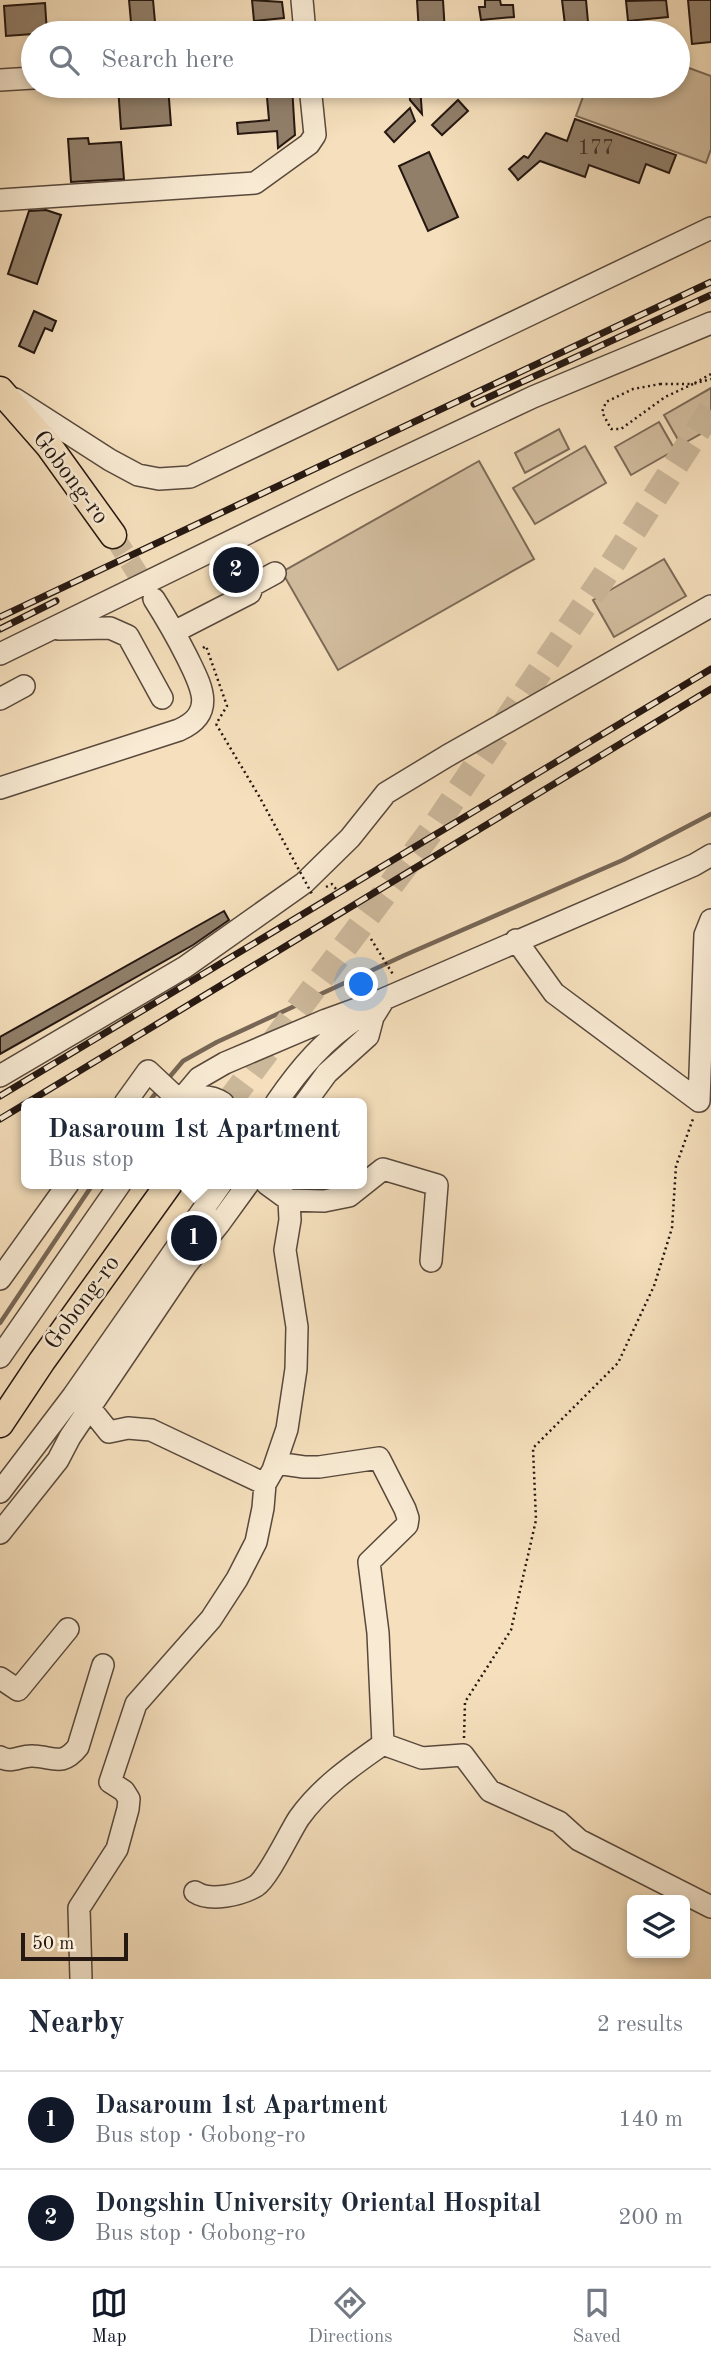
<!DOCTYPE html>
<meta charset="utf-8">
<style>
body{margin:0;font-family:"Old Standard TT",serif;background:#f6f6f7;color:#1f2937}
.controls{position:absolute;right:21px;bottom:21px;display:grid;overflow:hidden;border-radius:10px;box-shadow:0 4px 10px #0003}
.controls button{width:63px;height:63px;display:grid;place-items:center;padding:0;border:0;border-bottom:2px solid #e0e1e3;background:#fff;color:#1f2937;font:35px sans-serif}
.scale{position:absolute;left:21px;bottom:18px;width:107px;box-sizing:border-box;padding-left:7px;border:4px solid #251711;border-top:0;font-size:19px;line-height:24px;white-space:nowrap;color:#251711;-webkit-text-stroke:5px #f8ead3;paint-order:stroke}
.you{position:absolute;left:362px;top:985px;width:24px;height:24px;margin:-18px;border:5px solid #fff;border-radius:50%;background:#1a73e8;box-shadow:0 0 0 10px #1a73e833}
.badge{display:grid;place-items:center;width:46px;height:46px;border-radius:50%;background:#111827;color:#fff;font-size:23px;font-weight:700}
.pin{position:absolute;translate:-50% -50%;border:4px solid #fff;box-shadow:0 2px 7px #0006}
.popup{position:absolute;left:21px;top:1098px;width:346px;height:91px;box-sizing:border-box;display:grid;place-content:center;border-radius:10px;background:#fff;filter:drop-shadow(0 2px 5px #0005);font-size:23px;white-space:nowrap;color:#747a83}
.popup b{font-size:26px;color:#1f2937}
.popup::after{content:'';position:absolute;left:50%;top:100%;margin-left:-14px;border:14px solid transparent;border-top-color:#fff}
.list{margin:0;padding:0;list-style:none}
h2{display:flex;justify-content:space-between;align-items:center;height:91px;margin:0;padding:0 28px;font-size:30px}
h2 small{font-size:23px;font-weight:400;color:#747a83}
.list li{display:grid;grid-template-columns:46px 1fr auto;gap:21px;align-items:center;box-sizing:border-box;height:98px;padding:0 28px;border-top:2px solid #e0e1e3}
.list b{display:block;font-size:26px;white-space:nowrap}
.list p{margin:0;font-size:23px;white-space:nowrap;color:#747a83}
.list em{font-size:23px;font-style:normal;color:#747a83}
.icon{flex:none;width:38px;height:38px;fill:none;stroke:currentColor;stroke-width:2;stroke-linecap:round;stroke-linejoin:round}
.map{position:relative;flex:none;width:711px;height:1979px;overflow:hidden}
.search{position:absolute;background:#fff;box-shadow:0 4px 10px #0003;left:21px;right:21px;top:21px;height:77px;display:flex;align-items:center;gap:18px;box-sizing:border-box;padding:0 24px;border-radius:38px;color:#747a83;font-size:26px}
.sheet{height:287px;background:#fff}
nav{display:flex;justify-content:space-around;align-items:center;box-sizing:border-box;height:98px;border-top:2px solid #e0e1e3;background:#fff;font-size:19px;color:#747a83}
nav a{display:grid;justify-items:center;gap:4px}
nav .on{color:#111827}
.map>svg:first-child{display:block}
.green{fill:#d2bd9f;stroke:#7c6a58;stroke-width:2}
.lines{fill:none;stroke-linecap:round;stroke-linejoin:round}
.stream{stroke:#765;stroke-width:4.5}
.building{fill:#917f6a;stroke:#251711;stroke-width:2}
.minor-tunnel{stroke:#cbb79a;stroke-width:21;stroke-dasharray:21 10;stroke-linecap:butt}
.major-tunnel{stroke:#cbb79a;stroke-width:26;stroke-dasharray:26 13;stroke-linecap:butt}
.minor-casing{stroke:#59493c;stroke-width:24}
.major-casing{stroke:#251711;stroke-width:29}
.path{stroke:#251711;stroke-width:2.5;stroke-dasharray:2 3.5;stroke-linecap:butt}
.minor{stroke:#f8ead3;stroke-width:21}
.major{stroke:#f5dfbc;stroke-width:26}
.rail-casing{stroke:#251711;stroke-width:7}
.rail{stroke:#f8ead3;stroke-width:4.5;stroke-dasharray:13;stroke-linecap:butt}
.path-bridge{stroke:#251711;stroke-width:2.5;stroke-dasharray:2 3.5;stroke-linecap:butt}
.labels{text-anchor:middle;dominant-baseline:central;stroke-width:5;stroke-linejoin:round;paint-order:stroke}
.number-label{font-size:21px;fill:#403127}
.street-label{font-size:24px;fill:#251711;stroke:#f8ead3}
</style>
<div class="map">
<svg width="711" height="1979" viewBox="0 0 711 1979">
<rect width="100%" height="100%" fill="#f5dfbc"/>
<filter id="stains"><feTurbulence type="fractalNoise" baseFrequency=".00286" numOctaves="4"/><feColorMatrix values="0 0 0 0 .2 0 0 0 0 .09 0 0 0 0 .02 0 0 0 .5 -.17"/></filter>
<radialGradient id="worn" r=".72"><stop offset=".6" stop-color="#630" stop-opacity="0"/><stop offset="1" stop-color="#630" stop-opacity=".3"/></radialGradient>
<!-- green -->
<path class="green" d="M678,64L711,76V149L706,163L576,116L587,86H678Z
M711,388V428L681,445L664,415Z
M659,422L675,450L631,475L615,447Z
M559,429L569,449L525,473L515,453Z
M585,446L606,483L535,524L513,488Z
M479,461L534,559L338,670L282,572Z
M664,559L686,596L614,637L593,600Z"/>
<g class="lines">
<!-- stream -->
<path class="stream" d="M167,1080L183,1061L217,1042L405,955L623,860L711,814
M148,1103L159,1089
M0,1323L93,1184"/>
</g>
<!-- building -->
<path class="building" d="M129,0H153L156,33H132Z
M252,0L282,2L284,18L254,21Z
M417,0H443L445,33H419Z
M485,0H500L501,5H513L514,17L481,20L479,7H485Z
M562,0H586L589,33H566Z
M666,0L668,17L628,21L626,1Z
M688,0H711V42L692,44Z
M45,3L47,33L6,36L4,6Z
M118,86H168L171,125L121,129Z
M266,86H292L295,135L278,148L277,131L238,134L237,123L269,120Z
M409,86H420L422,114L410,100Z
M458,100L468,111L442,135L432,125Z
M410,108L415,121L394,142L385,132Z
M575,119L676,155L669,173L646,164L639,183L589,165L585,177L540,161L518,180L515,176L509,169L524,156L528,158L546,133L567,141Z
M88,138L89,144L121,142L124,179L71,182L68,139Z
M429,152L458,217L428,231L399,166Z
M46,210L61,215L37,284L8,274L29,211Z
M34,311L56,321L52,331L45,328L34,353L19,346Z
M224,911L229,920L193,945L0,1054V1037Z"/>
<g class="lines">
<!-- minor-tunnel -->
<path class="minor-tunnel" d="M113,535L153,598"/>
<!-- major-tunnel -->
<path class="major-tunnel" d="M228,1103L438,822L603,578L711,410"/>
<!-- minor casing -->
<g class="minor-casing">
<path id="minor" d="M302,0L305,33
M0,80L33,78
M0,200L255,183L309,144L315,135L310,86
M15,399L110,460L138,475L159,479L190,477L711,228
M59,629L110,628L128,636L162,698
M174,632L250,593L253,585L275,573
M0,654L348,484L533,397L711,323
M0,699L24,686
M0,788L179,730C218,713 200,684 187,657C177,637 166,618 154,599
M516,940L554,993L699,1101
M0,1076L185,967L304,883L350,838L386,793L447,756L711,606
M180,1101C194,1096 210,1094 223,1103
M699,1101L705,935L711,920
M125,1103L148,1071L180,1101
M178,1103L199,1078L225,1063L326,1020L384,999L694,865L711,855
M276,1103C300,1068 324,1040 359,1017
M305,1103L327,1073L368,1036L373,1017L383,1001
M267,1184L289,1200L324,1201L349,1196L383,1169L437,1185L431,1261
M209,1217L219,1224L248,1184
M0,1279L68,1184
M0,1357L120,1184
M80,1402L93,1412L109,1432L128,1428L151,1430L265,1484
M0,1492L73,1396L221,1184
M0,1533L58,1460L70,1437L186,1265L219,1224
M0,1678L18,1690L68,1629
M383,1744L422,1758L463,1755L490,1791L559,1822L579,1840L711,1907
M0,1757C13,1764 20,1755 33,1756C54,1757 62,1767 78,1747L103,1665
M195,1892C210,1902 241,1895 256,1886C269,1877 289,1833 299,1818C321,1787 353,1765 383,1744L378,1633L369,1562L407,1525L408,1518L405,1509L379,1458L319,1467H304L276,1463
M81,1979L79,1908L117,1849L128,1809L129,1799L124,1791L110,1782L136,1704L211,1619L237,1579L256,1542L263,1508L265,1484L273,1470L287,1429L296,1369L297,1327L285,1250L290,1220L289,1200"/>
</g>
<!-- major casing -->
<g class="major-casing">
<path id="major" d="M0,390L49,446L113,535
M0,1424L42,1361L169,1184"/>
</g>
<!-- path -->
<path class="path" d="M711,374L693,384L711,379
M660,384H693L665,397L621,429H611L602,412L606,402L633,389Z
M203,648L206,646L227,706L216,724
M326,887L332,884L336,889
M371,939L394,976
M464,1738L465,1702L511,1630L536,1520L533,1448L618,1363L654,1286L672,1228L676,1166L694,1116"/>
<!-- minor -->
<use href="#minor" class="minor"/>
<!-- major -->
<use href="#major" class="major"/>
<!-- rail casing -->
<g class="rail-casing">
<path id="rail" d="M474,404L711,295
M0,617L711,282
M0,629L56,601
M0,1096L711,669
M0,1119L711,689"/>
</g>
<!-- rail -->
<use href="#rail" class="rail"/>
<!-- path-bridge -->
<path class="path-bridge" d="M216,724L259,796L312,894"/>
</g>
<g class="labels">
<!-- number labels -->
<g class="number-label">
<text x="596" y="148">177</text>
</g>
<!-- street labels -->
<g class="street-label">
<text transform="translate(70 478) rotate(53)">Gobong-ro</text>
<text transform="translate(83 1303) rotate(-54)">Gobong-ro</text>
</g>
</g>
<rect width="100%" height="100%" filter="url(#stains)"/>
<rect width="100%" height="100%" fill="url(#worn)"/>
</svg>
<div class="controls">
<button><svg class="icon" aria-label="layers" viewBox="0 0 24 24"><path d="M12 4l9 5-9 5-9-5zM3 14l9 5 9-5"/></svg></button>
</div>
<div class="scale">50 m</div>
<div class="you"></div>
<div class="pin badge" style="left:194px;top:1238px">1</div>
<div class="popup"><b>Dasaroum 1st Apartment</b>Bus stop</div>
<div class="pin badge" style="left:236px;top:570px">2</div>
<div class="search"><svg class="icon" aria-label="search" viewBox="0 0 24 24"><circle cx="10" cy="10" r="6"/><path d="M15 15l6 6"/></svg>Search here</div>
</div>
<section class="sheet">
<h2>Nearby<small>2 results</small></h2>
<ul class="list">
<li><span class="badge">1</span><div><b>Dasaroum 1st Apartment</b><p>Bus stop · Gobong-ro</p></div><em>140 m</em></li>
<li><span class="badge">2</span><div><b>Dongshin University Oriental Hospital</b><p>Bus stop · Gobong-ro</p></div><em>200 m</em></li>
</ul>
</section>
<nav>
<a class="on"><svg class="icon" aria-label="map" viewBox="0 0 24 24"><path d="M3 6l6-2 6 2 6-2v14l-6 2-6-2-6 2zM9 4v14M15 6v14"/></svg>Map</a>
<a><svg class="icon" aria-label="directions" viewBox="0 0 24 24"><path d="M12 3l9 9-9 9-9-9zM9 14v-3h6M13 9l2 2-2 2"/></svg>Directions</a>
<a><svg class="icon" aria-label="saved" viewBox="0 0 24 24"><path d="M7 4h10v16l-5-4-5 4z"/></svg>Saved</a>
</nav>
